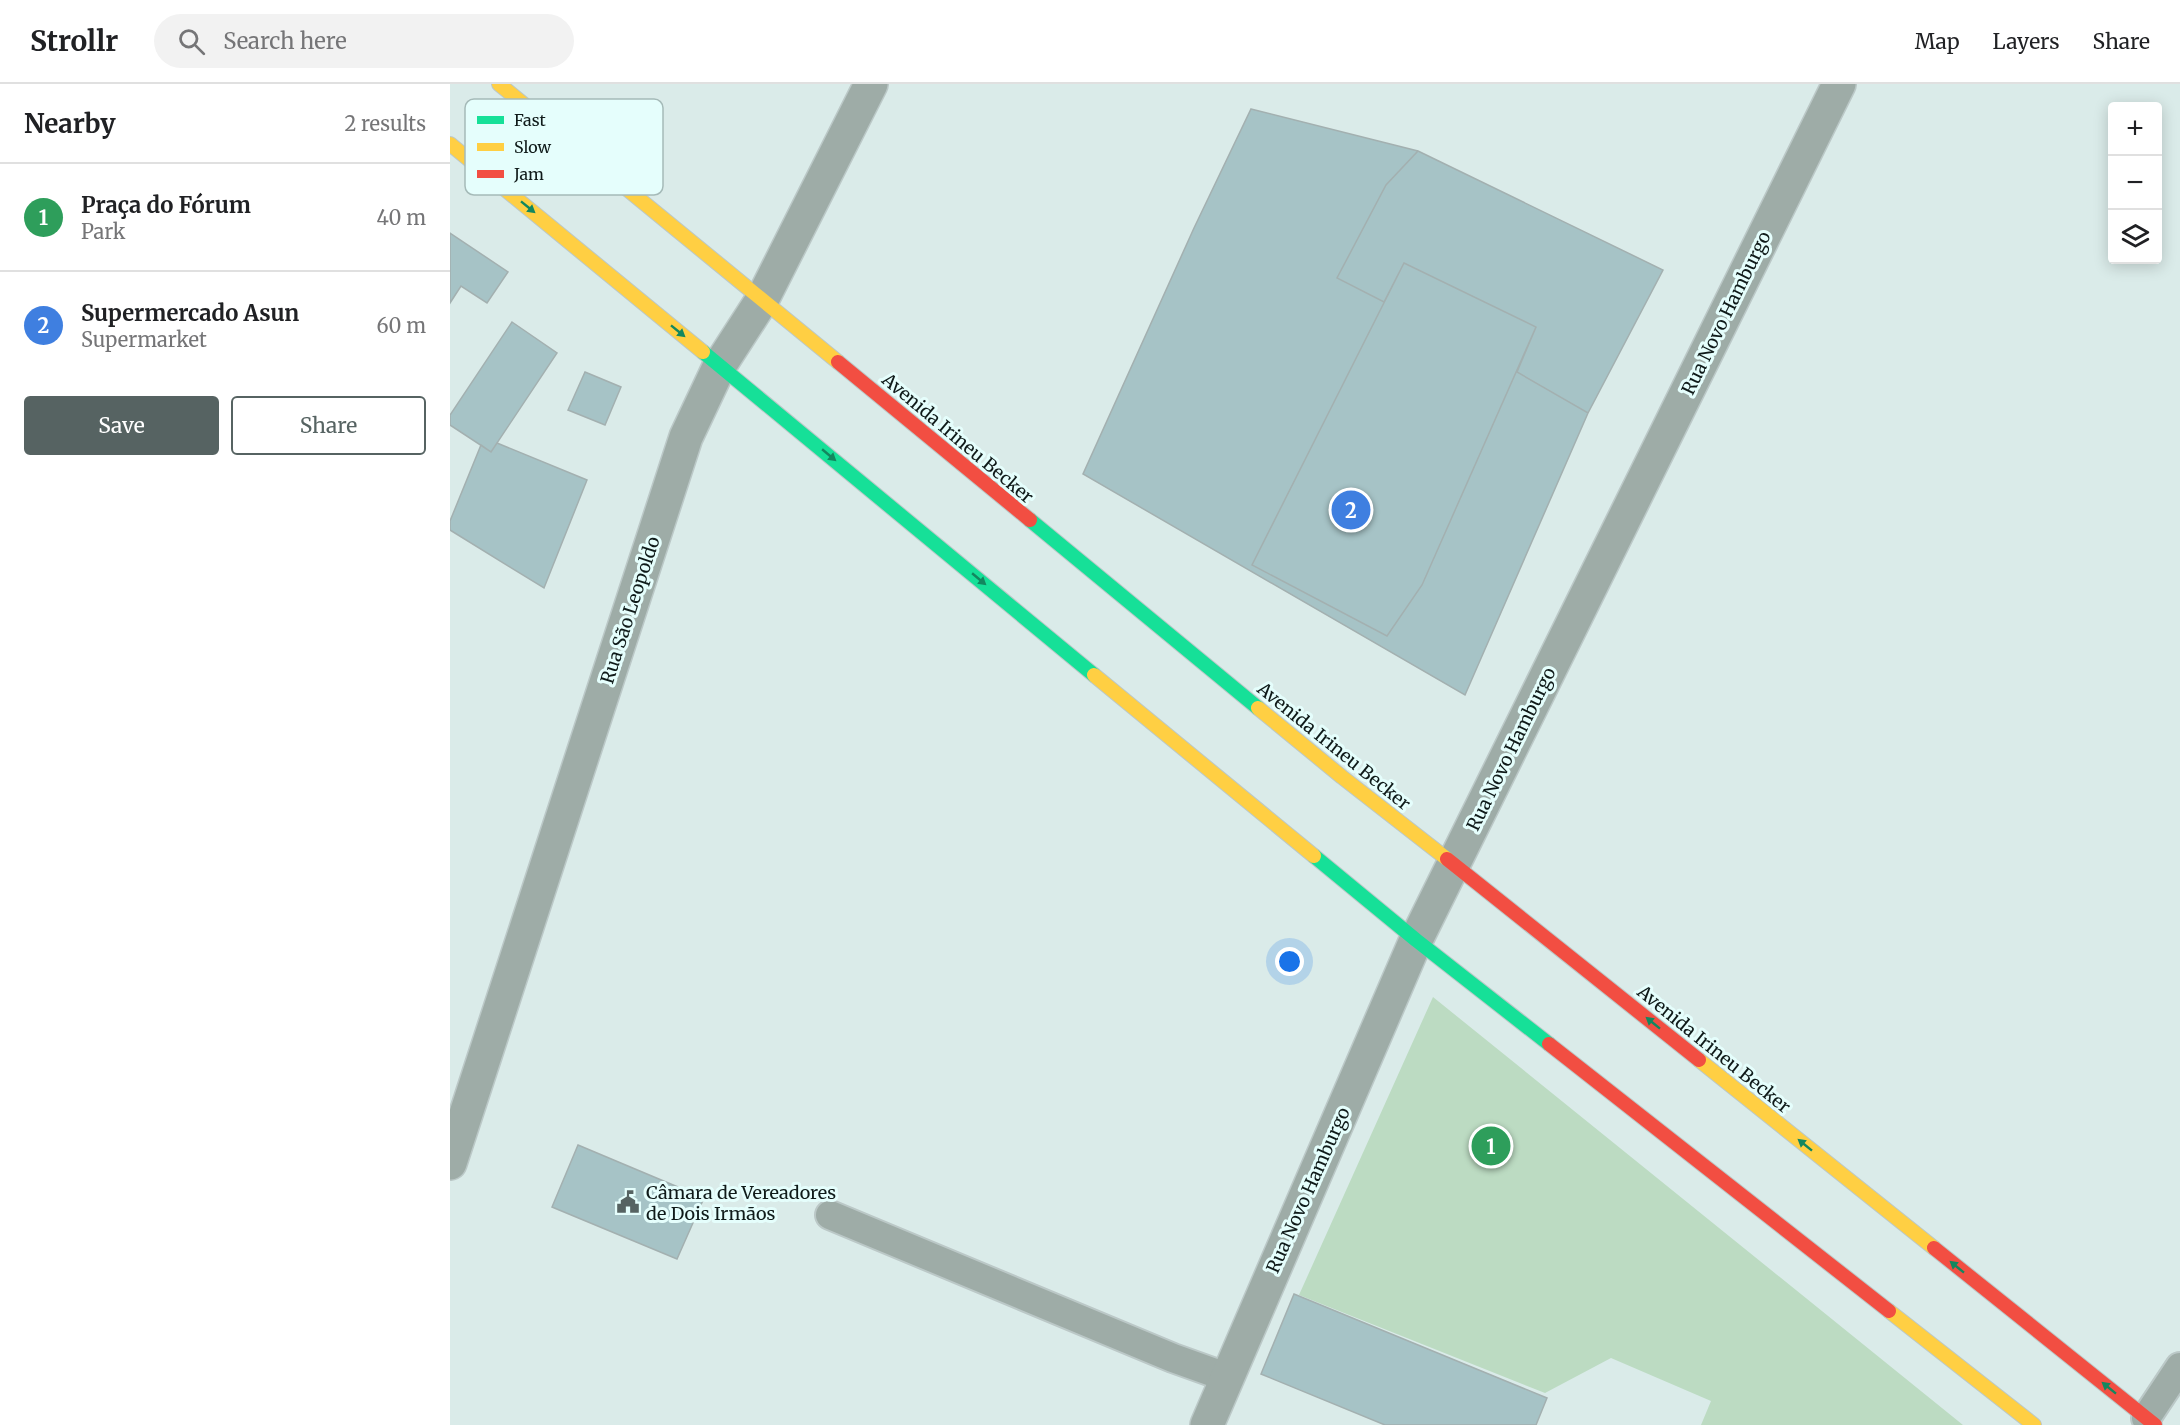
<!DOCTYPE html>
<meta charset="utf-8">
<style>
body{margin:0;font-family:Merriweather,serif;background:#f2f2f2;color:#202124}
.controls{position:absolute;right:18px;top:18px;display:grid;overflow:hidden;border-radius:6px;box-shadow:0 3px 15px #0003}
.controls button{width:54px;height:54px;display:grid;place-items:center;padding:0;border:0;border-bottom:2px solid #e0e0e0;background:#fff;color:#202124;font:30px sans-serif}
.you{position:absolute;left:840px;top:878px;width:21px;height:21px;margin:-15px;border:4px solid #fff;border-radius:50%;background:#1a73e8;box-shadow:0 0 0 9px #1a73e833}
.badge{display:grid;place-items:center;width:39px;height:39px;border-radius:50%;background:#566362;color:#fff;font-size:20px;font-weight:700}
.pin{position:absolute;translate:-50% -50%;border:3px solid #fff;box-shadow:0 2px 6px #0006}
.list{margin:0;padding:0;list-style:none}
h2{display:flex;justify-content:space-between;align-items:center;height:78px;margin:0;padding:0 24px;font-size:26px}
h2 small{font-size:20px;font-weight:400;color:#757577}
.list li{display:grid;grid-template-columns:39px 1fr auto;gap:18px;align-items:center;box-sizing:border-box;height:108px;padding:0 24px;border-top:2px solid #e0e0e0}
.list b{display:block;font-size:22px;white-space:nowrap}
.list p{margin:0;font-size:20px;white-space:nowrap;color:#757577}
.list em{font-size:20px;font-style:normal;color:#757577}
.actions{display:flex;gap:12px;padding:18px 24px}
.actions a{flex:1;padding:14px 0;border:2px solid #566362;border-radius:6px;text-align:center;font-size:21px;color:#566362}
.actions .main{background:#566362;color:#fff}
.icon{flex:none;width:33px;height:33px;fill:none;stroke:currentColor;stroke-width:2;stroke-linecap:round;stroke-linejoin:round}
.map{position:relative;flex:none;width:1730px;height:1341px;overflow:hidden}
header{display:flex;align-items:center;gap:36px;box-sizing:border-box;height:84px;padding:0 30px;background:#fff;border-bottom:2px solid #e0e0e0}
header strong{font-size:28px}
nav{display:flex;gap:33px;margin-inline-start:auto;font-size:21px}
.search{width:420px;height:54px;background:#f2f2f2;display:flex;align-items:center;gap:15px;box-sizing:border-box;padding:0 21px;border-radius:33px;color:#757577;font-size:22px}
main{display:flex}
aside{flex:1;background:#fff}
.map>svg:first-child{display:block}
.green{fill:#bcdbc2}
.building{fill:#a6c3c6;stroke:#a3b0b0;stroke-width:1.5}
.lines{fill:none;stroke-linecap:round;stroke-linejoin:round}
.lane-casing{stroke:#bbc8c7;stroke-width:32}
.street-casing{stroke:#bbc8c7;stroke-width:36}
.fast-casing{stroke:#bbc8c7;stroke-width:16}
.slow-casing{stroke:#bbc8c7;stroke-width:16}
.jam-casing{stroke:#bbc8c7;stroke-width:16}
.lane{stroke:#9eaca7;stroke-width:28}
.street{stroke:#9eaca7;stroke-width:33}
.fast{stroke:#16e098;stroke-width:14}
.slow{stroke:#ffcf43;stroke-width:14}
.jam{stroke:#f24e42;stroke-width:14}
.oneway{fill:#13875f}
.labels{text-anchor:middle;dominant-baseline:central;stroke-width:6;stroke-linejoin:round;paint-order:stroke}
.street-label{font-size:18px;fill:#0f1a19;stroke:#e5fefc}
.poi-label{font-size:18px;fill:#0f1a19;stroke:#e5fefc;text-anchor:start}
.key{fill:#e5fefc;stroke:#a5bab8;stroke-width:1.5}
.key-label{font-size:16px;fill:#0f1a19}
</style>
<header>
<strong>Strollr</strong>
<div class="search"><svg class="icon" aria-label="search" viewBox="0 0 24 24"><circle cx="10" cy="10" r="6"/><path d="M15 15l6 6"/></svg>Search here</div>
<nav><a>Map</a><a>Layers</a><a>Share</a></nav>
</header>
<main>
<aside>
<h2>Nearby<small>2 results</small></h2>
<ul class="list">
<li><span class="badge" style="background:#2e9e5b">1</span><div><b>Praça do Fórum</b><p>Park</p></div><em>40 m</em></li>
<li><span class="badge" style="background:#3f7fe0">2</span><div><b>Supermercado Asun</b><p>Supermarket</p></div><em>60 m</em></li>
</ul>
<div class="actions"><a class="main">Save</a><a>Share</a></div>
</aside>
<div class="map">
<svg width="1730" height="1341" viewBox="0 0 1730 1341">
<rect width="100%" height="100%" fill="#daebe9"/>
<!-- green -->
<path class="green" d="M983,913L1513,1341H1251L1261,1317L1161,1274L1095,1309L849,1211Z"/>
<!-- building -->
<path class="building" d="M801,25L968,67L1213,186L1138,329L1015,611L633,390L744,144Z
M968,67L1213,186L1138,329L1067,288L1086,243L954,179L934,218L887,194L936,101Z
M0,149L58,188L37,219L11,202L0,219Z
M954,179L1086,243L972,501L937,552L802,481Z
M62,238L107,269L41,368L0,341V331Z
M135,288L171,303L155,341L118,326Z
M47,359L137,396L94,504L0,446V437L31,361L41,368Z
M128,1061L254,1114L227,1175L102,1123Z
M844,1210L1097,1314L1086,1341H935L811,1290Z"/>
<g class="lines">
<!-- lane casing -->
<g class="lane-casing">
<path id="lane" d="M380,1131L723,1274L776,1293
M1696,1334L1730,1283"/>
</g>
<!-- street casing -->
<g class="street-casing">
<path id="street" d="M0,1079L236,353L270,281L312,216L421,0
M757,1341L966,856L1389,0"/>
</g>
<!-- fast casing -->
<g class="fast-casing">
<path id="fast" d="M253,268L644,591
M580,436L808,624
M864,772L966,856L1099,960"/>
</g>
<!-- slow casing -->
<g class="slow-casing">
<path id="slow" d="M49,0L388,278
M0,60L253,268
M644,591L864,772
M808,624L892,693L997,775
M1249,976L1484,1164
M1439,1227L1584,1341"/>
</g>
<!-- jam casing -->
<g class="jam-casing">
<path id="jam" d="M388,278L580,436
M997,775L1249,976
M1099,960L1439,1227
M1484,1164L1705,1341"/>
</g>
<!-- lane -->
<use href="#lane" class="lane"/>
<!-- street -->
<use href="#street" class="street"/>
<!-- fast -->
<use href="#fast" class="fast"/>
<!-- slow -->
<use href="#slow" class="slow"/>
<!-- jam -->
<use href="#jam" class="jam"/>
</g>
<!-- one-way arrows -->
<defs><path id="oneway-solid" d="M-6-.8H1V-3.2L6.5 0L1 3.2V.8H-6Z" transform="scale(1.5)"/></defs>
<g class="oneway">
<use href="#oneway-solid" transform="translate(78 123) rotate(39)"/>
<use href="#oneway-solid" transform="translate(228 247) rotate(39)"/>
<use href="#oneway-solid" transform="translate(379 371) rotate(40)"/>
<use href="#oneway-solid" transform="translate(529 495) rotate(40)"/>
<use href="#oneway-solid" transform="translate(1203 939) rotate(-141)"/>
<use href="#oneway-solid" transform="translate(1355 1061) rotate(-141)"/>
<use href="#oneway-solid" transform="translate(1507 1183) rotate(-141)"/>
<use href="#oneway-solid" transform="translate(1659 1304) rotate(-141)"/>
</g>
<!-- icons -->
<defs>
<g id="civic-bare" transform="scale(1.8)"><path d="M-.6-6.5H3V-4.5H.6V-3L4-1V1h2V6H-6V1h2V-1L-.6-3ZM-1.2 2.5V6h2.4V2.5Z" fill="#566362" stroke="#e5fefc" stroke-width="2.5" paint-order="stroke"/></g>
</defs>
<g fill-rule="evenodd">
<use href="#civic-bare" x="178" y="1118"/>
</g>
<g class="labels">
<!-- street labels -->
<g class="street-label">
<text transform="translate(1276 229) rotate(-64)">Rua Novo Hamburgo</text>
<text transform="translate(508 354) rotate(40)">Avenida Irineu Becker</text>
<text transform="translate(180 526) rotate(-72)">Rua São Leopoldo</text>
<text transform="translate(884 662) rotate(39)">Avenida Irineu Becker</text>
<text transform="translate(1061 665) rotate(-64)">Rua Novo Hamburgo</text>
<text transform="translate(1264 965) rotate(39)">Avenida Irineu Becker</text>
<text transform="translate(858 1106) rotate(-66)">Rua Novo Hamburgo</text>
</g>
<!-- poi labels -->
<g class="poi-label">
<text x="196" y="1108">Câmara de Vereadores<tspan x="196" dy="21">de Dois Irmãos</tspan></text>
</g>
</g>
<!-- legend -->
<rect x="15" y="15" width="198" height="96" rx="9" class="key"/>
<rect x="27" y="32" width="27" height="8" fill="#16e098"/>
<rect x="27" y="59" width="27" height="8" fill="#ffcf43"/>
<rect x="27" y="86" width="27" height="8" fill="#f24e42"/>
<g class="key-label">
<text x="64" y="42">Fast</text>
<text x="64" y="69">Slow</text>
<text x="64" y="96">Jam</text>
</g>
</svg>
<div class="controls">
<button>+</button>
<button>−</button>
<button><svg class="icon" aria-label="layers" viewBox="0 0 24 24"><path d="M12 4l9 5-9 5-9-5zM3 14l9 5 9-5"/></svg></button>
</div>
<div class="you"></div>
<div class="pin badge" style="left:1041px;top:1062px;background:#2e9e5b">1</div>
<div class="pin badge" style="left:901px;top:426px;background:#3f7fe0">2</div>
</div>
</main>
